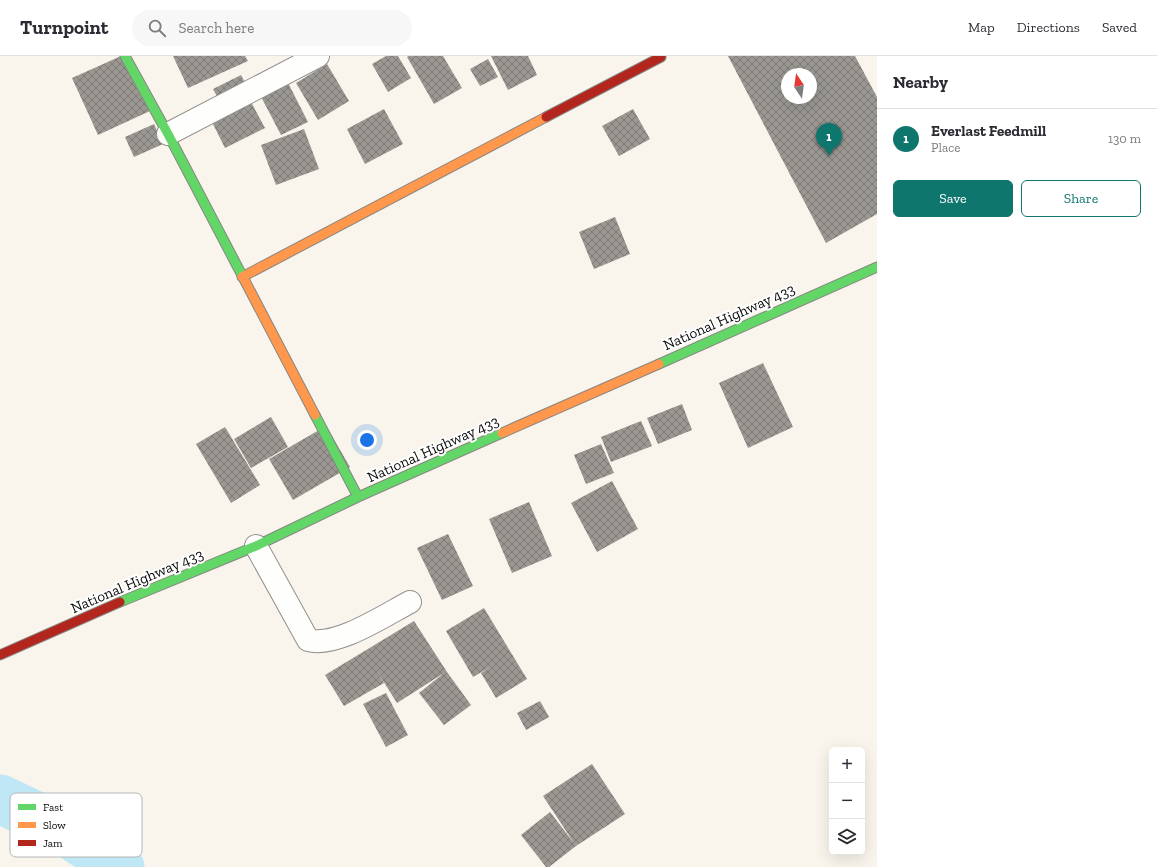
<!DOCTYPE html>
<meta charset="utf-8">
<style>
body{margin:0;font-family:"Zilla Slab",serif;background:#f7f7f7;color:#2b2b33}
.controls{position:absolute;right:12px;bottom:12px;display:grid;overflow:hidden;border-radius:6px;box-shadow:0 4px 16px #0002}
.controls button{width:36px;height:36px;display:grid;place-items:center;padding:0;border:0;border-bottom:1px solid #e1e1e2;background:#fff;color:#2b2b33;font:20px sans-serif}
.compass{position:absolute;left:781px;top:12px;width:36px;height:36px;border-radius:50%;background:#fff;box-shadow:0 4px 16px #0002;rotate:347deg}
.you{position:absolute;left:367px;top:384px;width:14px;height:14px;margin:-10px;border:3px solid #fff;border-radius:50%;background:#1a73e8;box-shadow:0 0 0 6px #1a73e833}
.badge{display:grid;place-items:center;width:26px;height:26px;border-radius:50%;background:#0f766e;color:#fff;font-size:13px;font-weight:700}
.pin{position:absolute;translate:-50% -33px;filter:drop-shadow(0 1px 2px #0008)}
.pin::after{content:'';position:absolute;top:21px;width:14px;height:12px;background:inherit;clip-path:polygon(0 0,100% 0,50% 100%)}
.list{margin:0;padding:0;list-style:none}
h2{display:flex;justify-content:space-between;align-items:center;height:52px;margin:0;padding:0 16px;font-size:17px}
h2 small{font-size:13px;font-weight:400;color:#7c7c81}
.list li{display:grid;grid-template-columns:26px 1fr auto;gap:12px;align-items:center;box-sizing:border-box;height:60px;padding:0 16px;border-top:1px solid #e1e1e2}
.list b{display:block;font-size:15px;white-space:nowrap}
.list p{margin:0;font-size:13px;white-space:nowrap;color:#7c7c81}
.list em{font-size:13px;font-style:normal;color:#7c7c81}
.actions{display:flex;gap:8px;padding:12px 16px}
.actions a{flex:1;padding:9px 0;border:1px solid #0f766e;border-radius:6px;text-align:center;font-size:14px;color:#0f766e}
.actions .main{background:#0f766e;color:#fff}
.icon{flex:none;width:22px;height:22px;fill:none;stroke:currentColor;stroke-width:2;stroke-linecap:round;stroke-linejoin:round}
.map{position:relative;flex:none;width:877px;height:811px;overflow:hidden}
header{display:flex;align-items:center;gap:24px;box-sizing:border-box;height:56px;padding:0 20px;background:#fff;border-bottom:1px solid #e1e1e2}
header strong{font-size:19px}
nav{display:flex;gap:22px;margin-inline-start:auto;font-size:14px}
.search{width:280px;height:36px;background:#f7f7f7;display:flex;align-items:center;gap:10px;box-sizing:border-box;padding:0 14px;border-radius:22px;color:#7c7c81;font-size:15px}
main{display:flex}
aside{flex:1;background:#fff}
.map>svg:first-child{display:block}
.lines{fill:none;stroke-linecap:round;stroke-linejoin:round}
.river{stroke:#c0e7f6;stroke-width:49}
.building{fill:url(#building-cross-hatch);fill-rule:evenodd}
.street-casing{stroke:#92908c;stroke-width:24}
.fast-casing{stroke:#888682;stroke-width:11}
.slow-casing{stroke:#888682;stroke-width:11}
.jam-casing{stroke:#888682;stroke-width:11}
.street{stroke:#fefefc;stroke-width:22}
.fast{stroke:#63d668;stroke-width:9}
.slow{stroke:#ff974d;stroke-width:9}
.jam{stroke:#b3261e;stroke-width:9}
.labels{text-anchor:middle;dominant-baseline:central;stroke-width:4;stroke-linejoin:round;paint-order:stroke}
.street-label{font-size:15px;fill:#0a0a0a;stroke:#fff}
.key{fill:#fff;stroke:#b6b6b6;stroke-width:1}
.key-label{font-size:11px;fill:#0a0a0a}
</style>
<header>
<strong>Turnpoint</strong>
<div class="search"><svg class="icon" aria-label="search" viewBox="0 0 24 24"><circle cx="10" cy="10" r="6"/><path d="M15 15l6 6"/></svg>Search here</div>
<nav><a>Map</a><a>Directions</a><a>Saved</a></nav>
</header>
<main>
<div class="map">
<svg width="877" height="811" viewBox="0 0 877 811">
<defs>
<pattern id="building-cross-hatch" width="8" height="8" patternUnits="userSpaceOnUse"><rect width="8" height="8" fill="#9b9893"/><path d="M0 0l8 8M0 8l8-8" fill="none" stroke="#7d7a76"/></pattern>
</defs>
<rect width="100%" height="100%" fill="#f9f5ec"/>
<g class="lines">
<!-- river -->
<path class="river" d="M0,743L57,770L120,811"/>
</g>
<!-- building -->
<path class="building" d="M121,0L150,55L98,79L72,22Z
M173,0H245L248,5L188,32Z
M386,0H398L411,22L388,36L372,8Z
M409,0H443L462,32L434,48L407,1Z
M491,0H528L537,19L508,34Z
M728,0H855L877,41V158L826,187ZM787,18H811V42H787Z
M488,3L498,21L480,30L470,13Z
M327,8L349,45L318,64L296,27Z
M241,19L248,32L220,46L213,33Z
M285,21L308,66L281,79L258,35Z
M250,44L265,72L225,92L211,64Z
M384,53L403,88L365,108L347,73Z
M633,53L650,83L619,100L602,70Z
M154,68L163,88L134,101L125,81Z
M304,73L319,113L276,129L261,89Z
M615,161L630,198L594,213L579,176Z
M763,307L793,371L748,392L719,327Z
M682,348L692,374L658,388L647,362Z
M271,361L288,391L251,412L234,383Z
M641,365L652,390L611,406L601,381Z
M326,370L350,411L293,444L269,403Z
M225,371L260,429L231,447L196,388Z
M601,388L614,417L586,428L574,399Z
M612,425L638,473L597,496L571,447Z
M529,446L552,500L512,517L489,463Z
M448,478L473,530L442,544L417,492Z
M484,552L527,623L496,642L481,617L492,610L473,621L446,575Z
M414,565L447,616L471,649L444,669L419,637L444,617L397,647L375,612L384,627L344,650L325,619Z
M386,637L408,679L386,691L363,648Z
M540,645L549,661L526,674L517,657Z
M592,708L625,758L576,790L549,811H546L521,779L550,756L574,787L543,740Z"/>
<g class="lines">
<!-- street casing -->
<g class="street-casing">
<path id="street" d="M168,78L318,0
M256,490L308,584C336,592 385,559 410,546"/>
</g>
<!-- fast casing -->
<g class="fast-casing">
<path id="fast" d="M125,0L168,78L245,225
M659,308L877,211
M315,359L358,441
M120,546L256,490L358,441L502,377"/>
</g>
<!-- slow casing -->
<g class="slow-casing">
<path id="slow" d="M242,221L546,61
M245,225L315,359
M502,377L659,308"/>
</g>
<!-- jam casing -->
<g class="jam-casing">
<path id="jam" d="M546,61L661,1
M0,599L120,546"/>
</g>
<!-- street -->
<use href="#street" class="street"/>
<!-- fast -->
<use href="#fast" class="fast"/>
<!-- slow -->
<use href="#slow" class="slow"/>
<!-- jam -->
<use href="#jam" class="jam"/>
</g>
<g class="labels">
<!-- street labels -->
<g class="street-label">
<text transform="translate(729 261) rotate(-24)">National Highway 433</text>
<text transform="translate(433 393) rotate(-24)">National Highway 433</text>
<text transform="translate(137 525) rotate(-23)">National Highway 433</text>
</g>
</g>
<!-- legend -->
<rect x="10" y="737" width="132" height="64" rx="6" class="key"/>
<rect x="18" y="748" width="18" height="6" fill="#63d668"/>
<rect x="18" y="766" width="18" height="6" fill="#ff974d"/>
<rect x="18" y="784" width="18" height="6" fill="#b3261e"/>
<g class="key-label">
<text x="43" y="755">Fast</text>
<text x="43" y="773">Slow</text>
<text x="43" y="791">Jam</text>
</g>
</svg>
<div class="controls">
<button>+</button>
<button>−</button>
<button><svg class="icon" aria-label="layers" viewBox="0 0 24 24"><path d="M12 4l9 5-9 5-9-5zM3 14l9 5 9-5"/></svg></button>
</div>
<svg class="compass" viewBox="-18 -18 36 36"><path d="M0-13l5 13h-10z" fill="#e53935"/><path d="M0 13l5-13h-10z" fill="#7c7c81"/></svg>
<div class="you"></div>
<div class="pin badge" style="left:829px;top:100px">1</div>
</div>
<aside>
<h2>Nearby<small></small></h2>
<ul class="list">
<li><span class="badge">1</span><div><b>Everlast Feedmill</b><p>Place</p></div><em>130 m</em></li>
</ul>
<div class="actions"><a class="main">Save</a><a>Share</a></div>
</aside>
</main>
